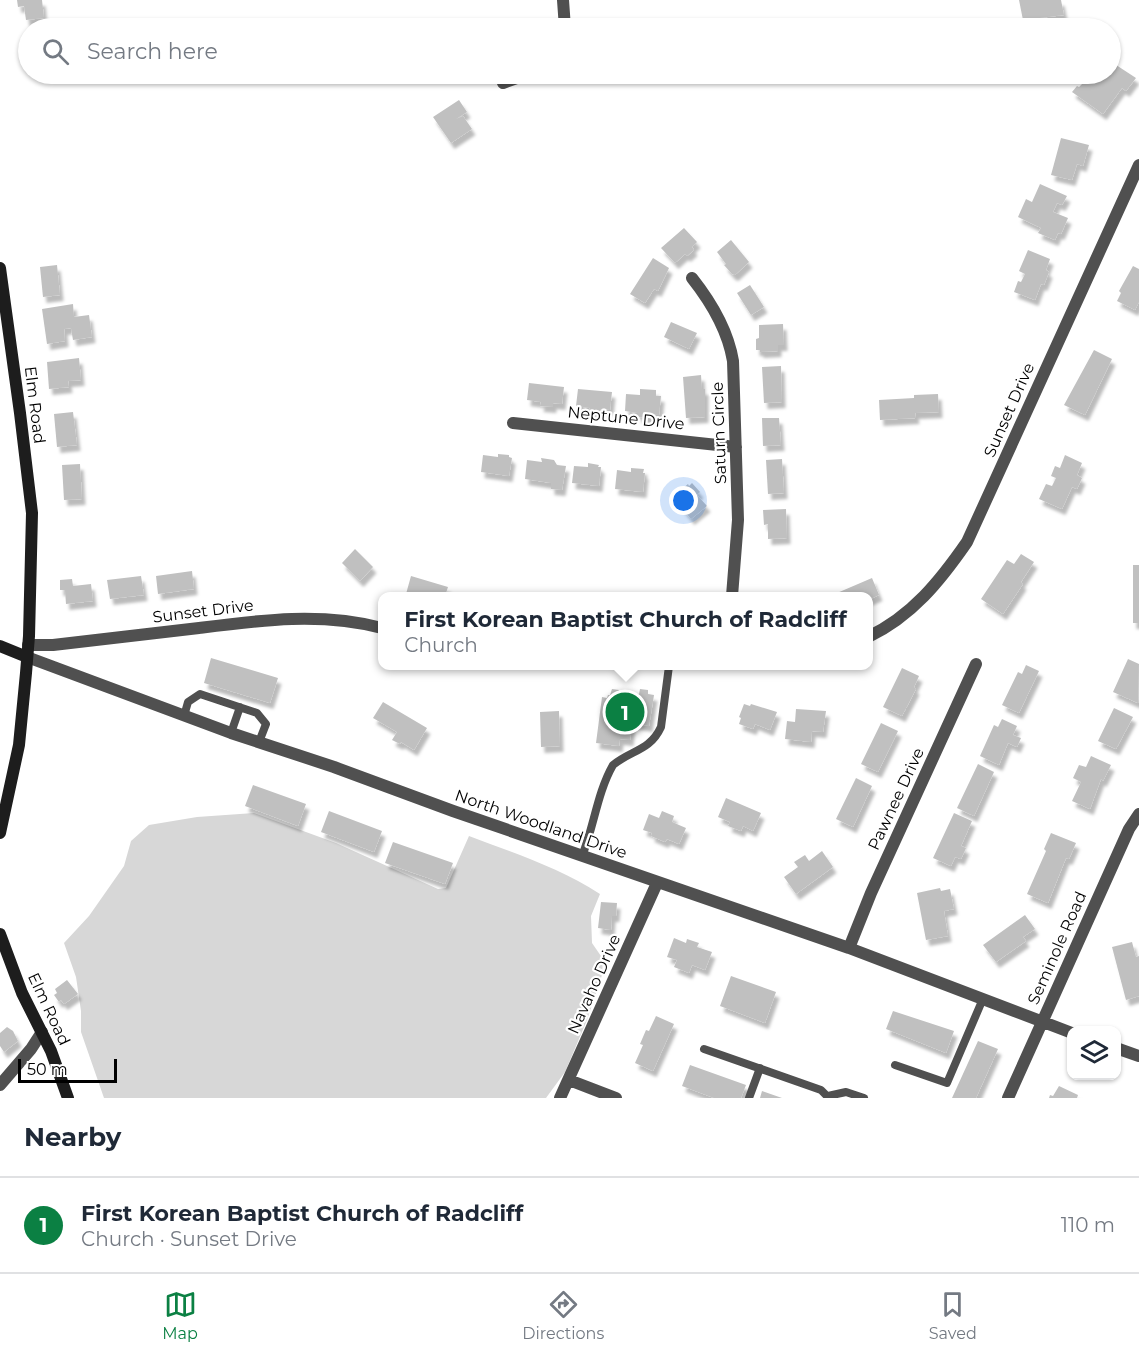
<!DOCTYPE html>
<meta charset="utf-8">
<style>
body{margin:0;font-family:Montserrat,sans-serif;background:#f6f6f7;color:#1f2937}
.controls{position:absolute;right:18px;bottom:18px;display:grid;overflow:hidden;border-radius:12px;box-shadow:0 2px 4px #0004}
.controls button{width:54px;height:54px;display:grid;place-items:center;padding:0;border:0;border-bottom:2px solid #e0e1e3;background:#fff;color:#1f2937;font:30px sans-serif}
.scale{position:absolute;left:18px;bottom:15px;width:99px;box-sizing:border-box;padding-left:6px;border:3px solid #000;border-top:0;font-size:16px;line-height:21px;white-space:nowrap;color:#000;-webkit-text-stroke:4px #fff;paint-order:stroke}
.you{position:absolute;left:684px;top:501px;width:21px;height:21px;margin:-15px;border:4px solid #fff;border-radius:50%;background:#1a73e8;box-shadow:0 0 0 9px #1a73e833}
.badge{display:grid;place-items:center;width:39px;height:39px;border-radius:50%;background:#0b8043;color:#fff;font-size:20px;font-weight:700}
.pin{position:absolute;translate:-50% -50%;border:3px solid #fff;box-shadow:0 2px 6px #0006}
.popup{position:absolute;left:378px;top:592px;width:495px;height:78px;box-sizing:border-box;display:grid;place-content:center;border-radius:12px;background:#fff;filter:drop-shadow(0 2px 4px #0005);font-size:20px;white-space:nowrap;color:#747a83}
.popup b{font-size:22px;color:#1f2937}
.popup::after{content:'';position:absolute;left:50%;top:100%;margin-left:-12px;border:12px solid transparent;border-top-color:#fff}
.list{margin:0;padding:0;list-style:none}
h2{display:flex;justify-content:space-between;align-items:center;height:78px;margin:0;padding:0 24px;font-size:26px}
h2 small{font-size:20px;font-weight:400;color:#747a83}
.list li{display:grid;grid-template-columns:39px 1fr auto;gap:18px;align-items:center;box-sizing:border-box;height:96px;padding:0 24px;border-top:2px solid #e0e1e3}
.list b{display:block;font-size:22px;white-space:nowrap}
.list p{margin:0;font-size:20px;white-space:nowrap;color:#747a83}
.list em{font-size:20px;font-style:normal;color:#747a83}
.icon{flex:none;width:33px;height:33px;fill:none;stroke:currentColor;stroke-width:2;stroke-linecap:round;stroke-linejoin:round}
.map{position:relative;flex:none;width:1139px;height:1098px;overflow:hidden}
.search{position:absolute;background:#fff;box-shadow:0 2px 4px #0004;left:18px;right:18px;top:18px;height:66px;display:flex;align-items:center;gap:15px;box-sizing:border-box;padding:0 21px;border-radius:33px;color:#747a83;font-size:22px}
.sheet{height:174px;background:#fff}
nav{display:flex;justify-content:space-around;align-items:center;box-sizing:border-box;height:84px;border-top:2px solid #e0e1e3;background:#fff;font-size:16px;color:#747a83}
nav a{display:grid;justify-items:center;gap:3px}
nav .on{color:#0b8043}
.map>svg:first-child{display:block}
.green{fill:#d7d7d7}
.building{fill:#c0c0c0;filter:url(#shadow)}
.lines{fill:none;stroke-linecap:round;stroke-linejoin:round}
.lane{stroke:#505050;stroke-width:8}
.street{stroke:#505050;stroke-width:12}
.secondary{stroke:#1d1d1d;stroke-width:12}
.labels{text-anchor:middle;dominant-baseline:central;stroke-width:4.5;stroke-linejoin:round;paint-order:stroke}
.street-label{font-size:16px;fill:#000;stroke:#fff}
</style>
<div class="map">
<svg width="1139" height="1098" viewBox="0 0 1139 1098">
<defs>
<filter id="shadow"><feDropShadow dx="3.5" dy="6" stdDeviation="1.5" flood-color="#0004"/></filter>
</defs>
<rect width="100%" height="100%" fill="#fff"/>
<!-- green -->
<path class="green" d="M254,813L336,843L438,889L446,888L469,836C514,853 560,868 600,894L591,916L592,943L603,959L602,975L587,1020L565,1072L546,1098H104L81,1032V1011L76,977L64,943L89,916L124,866L131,841L149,825L197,817Z"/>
<!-- building -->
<path class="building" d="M17,0H42L44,18L26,20L24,6L18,7Z
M1019,0H1061L1064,15L1023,20Z
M1110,61L1136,78L1126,91L1122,88L1103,114L1072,92L1077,86L1079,87L1092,74H1110Z
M459,100L467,112L456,119L463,116L472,129L451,143L433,117Z
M1061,138L1089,145L1083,166L1077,164L1072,180L1051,175Z
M1040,184L1067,196L1062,205L1057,203L1053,212L1068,218L1061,234L1058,233L1055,240L1038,233L1041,228L1018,217L1026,199L1032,202Z
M684,228L697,242L692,247L694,250L687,256L685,254L675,263L661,248Z
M731,240L749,262L735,275L732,274L724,265L726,264L717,252Z
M1028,250L1050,259L1046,270L1049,272L1044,285L1041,284L1035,300L1014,292L1018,281L1021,282L1025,274L1019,271Z
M653,258L669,268L658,291L654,289L645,303L630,294Z
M57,265L60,295L43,297L40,267Z
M1133,266L1139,269V302L1135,310L1117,301L1121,293L1119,291Z
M750,285L764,307L751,315L737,293Z
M73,304L74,317L89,315L92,337L73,340L71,328L64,329L65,341L47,344L42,309Z
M671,322L697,333L689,349L664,337Z
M783,324L784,345H778V351L760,352V350H756V339L759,338V325Z
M1094,350L1112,359L1085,415L1064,405Z
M79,358L81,380L68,381L69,387L49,389L47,362Z
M781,366L782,402L764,403L762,367Z
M701,375L702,389H705V417L686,418L683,377Z
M529,383L564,387L562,404L553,403V407L540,406L541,402L527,400Z
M578,389L612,392L610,410L601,409L600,412L589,411L590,408L576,406Z
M640,389L656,390V396H661L659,415L649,414V418L638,417V413L625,411L626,394L640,395Z
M938,394L939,412L915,413L916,418L880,420L879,400L914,398V395Z
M73,412L77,445L57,447L54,414Z
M762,418H779L781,445L763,446Z
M498,454L509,455V457L512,458L509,476L481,472L483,455L498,457Z
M1065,455L1082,463L1077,475L1082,478L1077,489L1072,487L1062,509L1039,499L1046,484L1052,486L1056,478L1051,476L1055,466L1060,468Z
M541,458L554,460L557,465L566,466L562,490L551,489V483L525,479L527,460L542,462Z
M782,459L784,493L768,494L766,460Z
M588,463L599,465L598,467H601L599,486L572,483L574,466L588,467Z
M80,464L82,499L64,500L62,465Z
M631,468L644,469L643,473H645L643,492L615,489L617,470L631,472Z
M692,483L700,492L697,495L707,506L691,519L673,497L688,484L689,486Z
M786,509L787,538L768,539V524L764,525L763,510Z
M355,549L373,567L360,581L342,563Z
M1021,554L1034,562L1021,582L1023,584L1003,614L981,599L1007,560L1014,564Z
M1133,565H1139V623H1133Z
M192,571L194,589L158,594L156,576Z
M141,576L144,595L110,599L107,580Z
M411,576L448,587L445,596H416L406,594Z
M872,578L879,595L868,600V596H838L837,593Z
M72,579L73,586L91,584L93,601L66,604L65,590H60V580Z
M211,658L278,678L270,703L204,683Z
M1128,659L1139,664L1138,703L1113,692Z
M1026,665L1039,671L1019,713L1002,705L1018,672L1022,674Z
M902,668L919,676L914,687L916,689L902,716L883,707Z
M612,689L619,690L618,696H620V699L632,701L633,693L639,694L640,689L648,690V694L654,695L649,726L632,723L630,740L620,739L619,746L596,743L602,697L607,698L608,695H610Z
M383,702L427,728L414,750L401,742L400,744L392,740L397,732L373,718Z
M744,704L750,706L751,704L777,712L770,730L755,724L753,729L739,724L741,718L739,717Z
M1114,708L1133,717L1116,749L1098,741Z
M796,709L826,711L823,732L812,731L811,742L785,739L787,721L795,722Z
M559,711L560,746L541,747L540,712Z
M1002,719L1017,726L1013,735L1021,738L1017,747L1008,743L999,765L980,756L994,725L998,727Z
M881,723L898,731L878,772L861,764Z
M1091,756L1111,765L1103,781L1101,779L1090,809L1072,801L1081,782L1073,778L1079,765L1086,767Z
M978,764L994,772L974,816L957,808Z
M856,778L872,786L853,827L836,819Z
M253,785L306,804L298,826L245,806Z
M726,798L761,813L753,831L743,826L741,831L728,826L730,822L718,817Z
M329,811L382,831L374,852L321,832Z
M662,811L674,816L672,822L686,828L679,844L667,839L665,842L651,836L652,833L643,830L649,814L659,818Z
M954,813L972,821L961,846L966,848L961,859L955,857L951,866L933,858Z
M1051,833L1076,843L1069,859L1066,858L1048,903L1027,894L1046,851L1044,849Z
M393,842L453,863L445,884L385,863Z
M822,851L833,867L796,894L784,877L798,867L794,862L805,855L809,861Z
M940,888L941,891L950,889L954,909L944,911L948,936L926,940L917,893Z
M601,902L617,903L616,916H612L611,930L598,928Z
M1025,915L1035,929L1023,937L1026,941L996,962L983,945Z
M674,938L686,943L687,939L699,943L697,947L712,952L705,970L692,965L689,973L674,967L677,960L667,957Z
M1132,942L1136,957L1139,956V996L1126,1000L1112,947Z
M731,976L776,992L765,1023L720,1006Z
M67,980L78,994L64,1004L61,1000L59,1002L54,995L57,993L55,989Z
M893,1011L954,1031L946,1053L886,1029Z
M656,1016L674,1024L653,1071L635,1063L643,1045L640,1044L646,1030L649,1031Z
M7,1027L13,1031L18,1041L4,1052L0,1046V1033Z
M978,1041L998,1049L976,1098H952Z
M690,1065L746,1085L741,1098H714L682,1086Z
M1059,1086L1078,1095L1077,1098H1049L1050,1095L1053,1096Z
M762,1091L782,1098H760Z"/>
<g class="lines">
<!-- lane -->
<path class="lane" d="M184,716L188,702L200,694L257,713L266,724L259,742
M231,733L240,707
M582,856C594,827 597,793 613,765C631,750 650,751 661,727L669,666
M704,1049L821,1090L829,1098
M895,1065L947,1083L982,1001
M828,1096L846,1092L864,1098
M749,1098L760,1068"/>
<!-- street -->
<path class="street" d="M563,0L565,28
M503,83L528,74
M692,278C711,302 728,331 733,361L738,520L732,596
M513,423L736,447
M868,637C912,616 940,581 967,542L1139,165
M28,645H53C102,639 150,634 199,628C261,620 321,612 382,628
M27,657L231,733L334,767L453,811L849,948L1072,1033
M849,948L871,893L976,664
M1116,1048L1139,1056
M569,1080L616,1098
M0,1085L31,1049L42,1032
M560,1098L657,883
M1008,1098L1129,829L1139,814"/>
<!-- secondary -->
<path class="secondary" d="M0,268L20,413L32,513L29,636L26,673L19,745L0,833
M0,646L27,657
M0,934L22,993L51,1051L68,1098"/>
</g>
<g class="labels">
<!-- street labels -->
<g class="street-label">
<text transform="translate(35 405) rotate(83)">Elm Road</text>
<text transform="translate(1009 410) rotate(-66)">Sunset Drive</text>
<text transform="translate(626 418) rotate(6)">Neptune Drive</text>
<text transform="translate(719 433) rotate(-92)">Saturn Circle</text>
<text transform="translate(203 611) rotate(-7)">Sunset Drive</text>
<text transform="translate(896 799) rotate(-65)">Pawnee Drive</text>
<text transform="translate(541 824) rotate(19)">North Woodland Drive</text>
<text transform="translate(1057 948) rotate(-66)">Seminole Road</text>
<text transform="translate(594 984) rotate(-66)">Navaho Drive</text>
<text transform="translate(49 1009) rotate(65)">Elm Road</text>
</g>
</g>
</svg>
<div class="controls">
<button><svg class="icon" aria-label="layers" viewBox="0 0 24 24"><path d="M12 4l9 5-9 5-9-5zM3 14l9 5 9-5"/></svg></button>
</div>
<div class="scale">50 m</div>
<div class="you"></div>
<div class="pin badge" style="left:625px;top:712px">1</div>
<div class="popup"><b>First Korean Baptist Church of Radcliff</b>Church</div>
<div class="search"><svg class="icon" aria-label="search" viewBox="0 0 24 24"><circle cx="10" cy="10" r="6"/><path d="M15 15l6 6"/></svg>Search here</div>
</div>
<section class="sheet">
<h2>Nearby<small></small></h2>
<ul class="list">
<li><span class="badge">1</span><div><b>First Korean Baptist Church of Radcliff</b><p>Church · Sunset Drive</p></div><em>110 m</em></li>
</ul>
</section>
<nav>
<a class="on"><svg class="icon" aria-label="map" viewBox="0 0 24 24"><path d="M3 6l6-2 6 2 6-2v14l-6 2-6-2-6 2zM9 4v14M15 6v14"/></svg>Map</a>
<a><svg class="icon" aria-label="directions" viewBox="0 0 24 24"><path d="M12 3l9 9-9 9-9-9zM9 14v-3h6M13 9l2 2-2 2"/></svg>Directions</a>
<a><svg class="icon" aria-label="saved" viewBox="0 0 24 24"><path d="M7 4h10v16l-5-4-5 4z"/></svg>Saved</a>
</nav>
